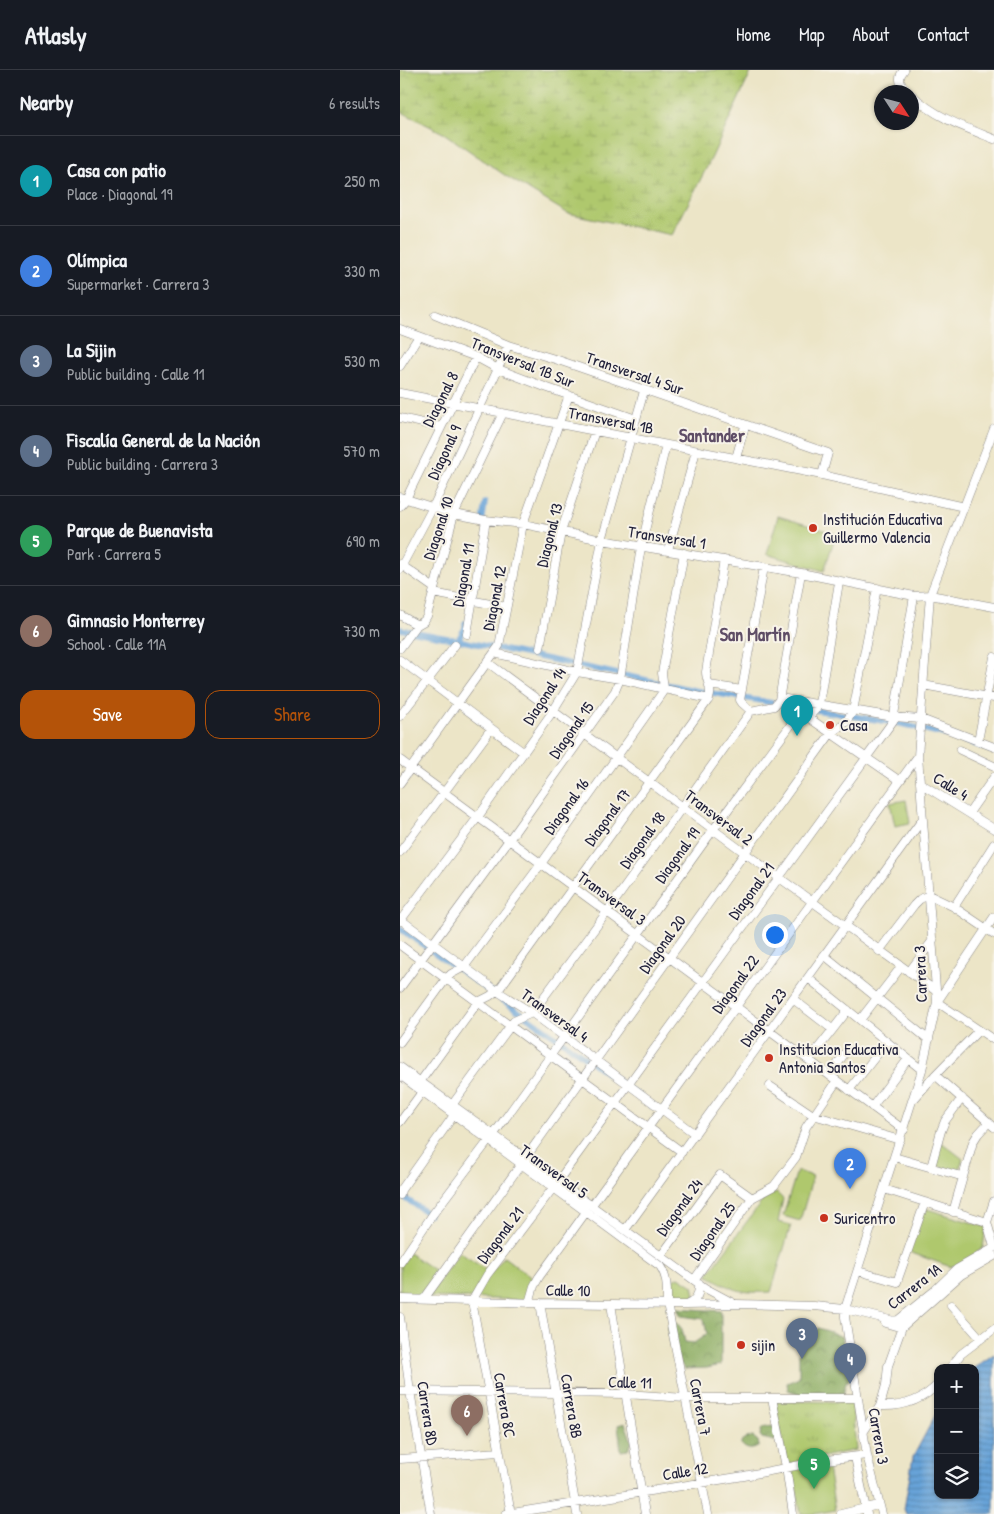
<!DOCTYPE html>
<meta charset="utf-8">
<style>
body{margin:0;font-family:"Patrick Hand",sans-serif;background:#20242c;color:#f1f3f6}
.controls{position:absolute;right:15px;bottom:15px;display:grid;overflow:hidden;border-radius:10px;box-shadow:0 1px 4px #0004}
.controls button{width:45px;height:45px;display:grid;place-items:center;padding:0;border:0;border-bottom:1px solid #363941;background:#171b24;color:#f1f3f6;font:25px sans-serif}
.compass{position:absolute;left:474px;top:15px;width:45px;height:45px;border-radius:50%;background:#171b24;box-shadow:0 1px 4px #0004;rotate:126deg}
.you{position:absolute;left:374px;top:864px;width:18px;height:18px;margin:-12px;border:4px solid #fff;border-radius:50%;background:#1a73e8;box-shadow:0 0 0 8px #1a73e833}
.badge{display:grid;place-items:center;width:32px;height:32px;border-radius:50%;background:#b45309;color:#fff;font-size:16px;font-weight:700}
.pin{position:absolute;translate:-50% -41px;filter:drop-shadow(0 1px 2px #0008)}
.pin::after{content:'';position:absolute;top:26px;width:18px;height:15px;background:inherit;clip-path:polygon(0 0,100% 0,50% 100%)}
.list{margin:0;padding:0;list-style:none}
h2{display:flex;justify-content:space-between;align-items:center;height:65px;margin:0;padding:0 20px;font-size:21px}
h2 small{font-size:16px;font-weight:400;color:#9ea1a6}
.list li{display:grid;grid-template-columns:32px 1fr auto;gap:15px;align-items:center;box-sizing:border-box;height:90px;padding:0 20px;border-top:1px solid #363941}
.list b{display:block;font-size:19px;white-space:nowrap}
.list p{margin:0;font-size:16px;white-space:nowrap;color:#9ea1a6}
.list em{font-size:16px;font-style:normal;color:#9ea1a6}
.actions{display:flex;gap:10px;padding:15px 20px}
.actions a{flex:1;padding:11px 0;border:1px solid #b45309;border-radius:15px;text-align:center;font-size:18px;color:#b45309}
.actions .main{background:#b45309;color:#fff}
.icon{flex:none;width:28px;height:28px;fill:none;stroke:currentColor;stroke-width:2;stroke-linecap:round;stroke-linejoin:round}
.map{position:relative;flex:none;width:594px;height:1444px;overflow:hidden}
header{display:flex;align-items:center;gap:30px;box-sizing:border-box;height:70px;padding:0 25px;background:#171b24;border-bottom:1px solid #363941}
header strong{font-size:24px}
nav{display:flex;gap:28px;margin-inline-start:auto;font-size:18px}
main{display:flex}
aside{flex:1;background:#171b24}
.map>svg:first-child{display:block}
.grass{fill:url(#grass-tufts);stroke:#687554}
.forest{fill:url(#forest-crowns);stroke:#56674e}
.wetland{fill:url(#wetland-marsh);stroke:#687554}
.park{fill:#afc86d;stroke:#687554}
.water{fill:url(#water-rules);stroke:#44628a}
.lines{fill:none;stroke-linecap:round;stroke-linejoin:round}
.canal{stroke:#67a3d8;stroke-width:5.5}
.minor-casing{stroke:#878481;stroke-width:9}
.minor{stroke:#fff;stroke-width:8}
.poi-dot{fill:#c8321e;stroke:#f7f3e8;stroke-width:2}
.labels{text-anchor:middle;dominant-baseline:central;stroke-width:4;stroke-linejoin:round;paint-order:stroke}
.street-label{font-size:16px;fill:#22223b;stroke:#f7f3e8}
.poi-label{font-size:16px;fill:#22223b;stroke:#f7f3e8;text-anchor:start}
.neighbourhood-label{font-size:18px;font-weight:bold;fill:#5e4d66;stroke:#f7f3e8}
</style>
<header>
<strong>Atlasly</strong>
<nav><a>Home</a><a>Map</a><a>About</a><a>Contact</a></nav>
</header>
<main>
<aside>
<h2>Nearby<small>6 results</small></h2>
<ul class="list">
<li><span class="badge" style="background:#0f9aa8">1</span><div><b>Casa con patio</b><p>Place · Diagonal 19</p></div><em>250 m</em></li>
<li><span class="badge" style="background:#3f7fe0">2</span><div><b>Olímpica</b><p>Supermarket · Carrera 3</p></div><em>330 m</em></li>
<li><span class="badge" style="background:#5c6f8a">3</span><div><b>La Sijin</b><p>Public building · Calle 11</p></div><em>530 m</em></li>
<li><span class="badge" style="background:#5c6f8a">4</span><div><b>Fiscalía General de la Nación</b><p>Public building · Carrera 3</p></div><em>570 m</em></li>
<li><span class="badge" style="background:#2e9e5b">5</span><div><b>Parque de Buenavista</b><p>Park · Carrera 5</p></div><em>690 m</em></li>
<li><span class="badge" style="background:#8d6e63">6</span><div><b>Gimnasio Monterrey</b><p>School · Calle 11A</p></div><em>730 m</em></li>
</ul>
<div class="actions"><a class="main">Save</a><a>Share</a></div>
</aside>
<div class="map">
<svg width="594" height="1444" viewBox="0 0 594 1444">
<defs>
<pattern id="grass-tufts" width="24" height="20" patternUnits="userSpaceOnUse" patternTransform="scale(1.25)"><rect width="24" height="20" fill="#afc86d"/><path d="M3 7l-1-3M5 7V3M7 7l1-3M15 17l-1-3M17 17v-4M19 17l1-3" fill="none" stroke="#96ac5f"/></pattern>
<pattern id="forest-crowns" width="20" height="18" patternUnits="userSpaceOnUse" patternTransform="scale(1.25)"><rect width="20" height="18" fill="#8bac60"/><path d="M2 6a3 3 0 1 1 6 0M12 15a3 3 0 1 1 6 0" fill="none" stroke="#718c50"/></pattern>
<pattern id="wetland-marsh" width="20" height="14" patternUnits="userSpaceOnUse" patternTransform="scale(1.25)"><rect width="20" height="14" fill="#afc86d"/><path d="M1 5h8M5 5V1M11 12h8M15 12V8" fill="none" stroke="#96ac5f"/></pattern>
<pattern id="water-rules" width="6" height="5" patternUnits="userSpaceOnUse" patternTransform="scale(1.25)"><rect width="6" height="5" fill="#67a3d8"/><path d="M0 2.5h6" fill="none" stroke="#5484b0"/></pattern>
</defs>
<rect width="100%" height="100%" fill="#f7f3e8"/>
<filter id="ink" filterUnits="userSpaceOnUse"><feTurbulence type="fractalNoise" baseFrequency=".02" numOctaves="2"/><feDisplacementMap in="SourceGraphic" scale="10" xChannelSelector="R" yChannelSelector="G"/><feConvolveMatrix kernelMatrix="1 2 1 2 8 2 1 2 1" color-interpolation-filters="sRGB"/></filter>
<filter id="wash" filterUnits="userSpaceOnUse"><feTurbulence type="fractalNoise" baseFrequency=".0096" numOctaves="4" result="noise"/><feDisplacementMap in="SourceGraphic" scale="20" xChannelSelector="R" yChannelSelector="G"/><feGaussianBlur stdDeviation="1.12" result="paint"/><feColorMatrix in="noise" values="0 0 0 0 0 0 0 0 0 0 0 0 0 0 0 0 0 1.4 0 .05"/><feComposite in="paint" operator="in"/></filter>
<g filter="url(#wash)">
<rect width="100%" height="100%" fill="#ece5c7"/>
<!-- grass -->
<path class="grass" d="M375,1331L452,1332L456,1380L387,1394Z"/>
<!-- forest -->
<path class="forest" d="M277,1238L321,1241V1295L307,1298L284,1299L270,1276L268,1256L277,1253L282,1259L285,1272L294,1273L307,1264L304,1249L281,1246Z
M418,1258L431,1262L442,1267L452,1307L446,1312L443,1326L408,1327L388,1320L387,1313L399,1308V1284L403,1265L413,1266Z
M225,1353L232,1372L228,1380L221,1381L218,1355Z
M372,1356L376,1357L378,1368L375,1371L362,1368L360,1365L362,1358Z
M353,1367L358,1371L359,1376C352,1381 346,1380 341,1374V1372L347,1368Z"/>
<!-- wetland -->
<path class="wetland" d="M0,0H352L312,87L272,165L167,143L106,106L45,64L0,41Z"/>
<!-- park -->
<path class="park" d="M378,446L436,464L424,501L367,484Z
M506,730L510,753L495,756L490,733Z
M541,1072L563,1089L558,1103L535,1095Z
M397,1101L413,1106L400,1151L383,1146Z
M377,1123L383,1129L378,1152L391,1155L371,1222C339,1223 335,1221 307,1205L363,1130L370,1125Z
M524,1138L586,1157L583,1178L561,1194L551,1197L509,1182Z
M59,1182L91,1203L104,1187L133,1209L125,1230L28,1227Z
M9,1183L40,1204L23,1228H0V1197Z
M279,1207L293,1216L295,1225L291,1229H282L271,1222V1213L273,1210Z
M427,1392L435,1440L414,1444H401L393,1399Z"/>
<!-- water -->
<path class="water" d="M594,1284V1444H506L504,1439L513,1387L538,1340V1425H575L574,1298Z"/>
<g class="lines">
<!-- canal -->
<path class="canal" d="M82,453L85,433
M0,559L58,570L294,620L501,654L551,666L594,681
M58,570L65,558V553
M0,859L172,978L252,1036
M0,1125L29,1144"/>
</g>
</g>
<g filter="url(#ink)">
<g class="lines">
<!-- minor casing -->
<g class="minor-casing">
<path id="minor" d="M504,0C496,9 501,16 509,22
M512,25C535,47 564,57 594,69
M35,245L108,275L158,290L428,383L422,405
M0,259L76,287L98,299L145,317L236,349
M0,296L19,266
M0,323L422,405L564,437
M0,348L41,357
M336,388L345,356
M0,427L54,444L85,450L123,454L202,470L401,503L514,526L530,525L594,537
M0,436L6,429L76,287
M268,480L296,381
M0,494L34,518
M0,499L33,437L98,299L108,275
M33,523L106,537
M0,545L17,555
M67,564L86,450
M0,578L17,555L24,551L27,546L54,444L103,343
M140,578L161,462L195,361
M94,583L177,602L220,609L309,629
M0,590L123,682
M87,592L345,783L536,921
M309,615L342,620
M523,615L594,628
M380,628L494,647L521,649L594,677
M351,641L342,633L340,630L364,497
M0,646L55,575
M409,648L500,711
M578,671L594,587
M560,680L594,696
M0,690L504,1060
M0,713L99,576L123,454L169,325
M520,713L594,759
M569,743L594,707
M0,782L91,659
M554,837L594,774
M594,847L537,932L594,970
M0,849L97,921L132,943L295,1064
M0,851L78,747L153,641L177,602L202,470L244,321
M0,875L282,1082
M479,881L514,835L520,829L529,825L554,837L594,864
M424,885L529,970
M509,902L533,870
M408,908L522,1000
M0,918L109,770L215,621L220,609L241,477L266,375
M393,929L432,959
M460,950L501,897
M0,972L46,909L51,904L64,897L141,794L262,623L264,618L262,603L284,483
M409,990L448,940
M0,997L305,1218L333,1233
M0,1005L260,1196C268,1207 267,1222 267,1234L308,1444
M535,1005L594,1057
M430,1006L444,984
M20,1012L78,932L90,926L100,918L309,629C313,618 306,612 306,602L324,490
M370,1016L413,1045L500,1070
M449,1020L487,972
M515,1028L535,1005L579,960
M52,1035L114,951L132,943L207,842L351,641L374,636L379,630L401,503
M472,1037L508,989
M0,1052L22,1022
M94,1064L313,760L393,652C405,647 412,647 419,634L439,512
M494,1087L557,1105L563,1106
M531,1097L541,1061L545,1051L562,1028
M158,1111L493,651L514,526
M484,1119L587,1152
M0,1125L1,1120L54,1045
M594,1131L587,1152L594,1177
M192,1135L518,686
M553,1142L573,1072L578,1064L589,1052
M225,1160L522,750
M261,1186L320,1105L352,1128
M0,1193L33,1144L89,1070
M458,1201L497,1212L525,1132
M294,1210L352,1128L374,1116L396,1087L406,1057L437,1011
M0,1229L140,1233L285,1235L336,1234L414,1236L445,1239L494,1251L498,1250L534,1221L557,1199L594,1178
M24,1229L431,663L446,652L453,641L477,518
M129,1233L134,1216L139,1207L186,1142
M140,1233L177,1444
M211,1234L245,1444
M286,1235C297,1231 300,1223 299,1213
M551,1235L581,1269
M0,1247L10,1321L31,1444
M485,1253L499,1257H502L561,1205L594,1186
M550,1298L561,1284L594,1259
M0,1321L226,1324L285,1328H458
M372,1328L386,1397L393,1444
M480,1336C502,1337 522,1331 538,1314
M464,1361L480,1336L486,1315L488,1296L502,1257
M455,1387L467,1444
M0,1389L99,1382
M106,1444L344,1406L426,1390L467,1385
M111,1444L72,1231L87,1205L153,1118
M441,1444L478,1435
M482,1444L467,1385L445,1247V1239L522,1000L537,932L518,686L530,525L594,359"/>
</g>
<!-- minor -->
<use href="#minor" class="minor"/>
</g>
</g>
<!-- markers -->
<g class="poi-dot">
<circle cx="413" cy="458" r="5"/>
<circle cx="430" cy="655" r="5"/>
<circle cx="369" cy="988" r="5"/>
<circle cx="424" cy="1148" r="5"/>
<circle cx="341" cy="1275" r="5"/>
</g>
<g class="labels">
<!-- street labels -->
<g class="street-label">
<text transform="translate(123 292) rotate(22)">Transversal 1B Sur</text>
<text transform="translate(235 303) rotate(19)">Transversal 4 Sur</text>
<text transform="translate(40 329) rotate(-63)">Diagonal 8</text>
<text transform="translate(211 350) rotate(11)">Transversal 1B</text>
<text transform="translate(44 382) rotate(-65)">Diagonal 9</text>
<text transform="translate(38 458) rotate(-72)">Diagonal 10</text>
<text transform="translate(149 465) rotate(-76)">Diagonal 13</text>
<text transform="translate(267 467) rotate(9)">Transversal 1</text>
<text transform="translate(63 505) rotate(-80)">Diagonal 11</text>
<text transform="translate(94 528) rotate(-79)">Diagonal 12</text>
<text transform="translate(144 626) rotate(-57)">Diagonal 14</text>
<text transform="translate(171 660) rotate(-55)">Diagonal 15</text>
<text transform="translate(551 716) rotate(32)">Calle 4</text>
<text transform="translate(166 736) rotate(-54)">Diagonal 16</text>
<text transform="translate(207 747) rotate(-54)">Diagonal 17</text>
<text transform="translate(319 747) rotate(37)">Transversal 2</text>
<text transform="translate(242 770) rotate(-54)">Diagonal 18</text>
<text transform="translate(277 785) rotate(-54)">Diagonal 19</text>
<text transform="translate(351 821) rotate(-54)">Diagonal 21</text>
<text transform="translate(212 828) rotate(36)">Transversal 3</text>
<text transform="translate(262 874) rotate(-54)">Diagonal 20</text>
<text transform="translate(520 904) rotate(-92)">Carrera 3</text>
<text transform="translate(335 914) rotate(-54)">Diagonal 22</text>
<text transform="translate(155 945) rotate(36)">Transversal 4</text>
<text transform="translate(363 947) rotate(-54)">Diagonal 23</text>
<text transform="translate(154 1101) rotate(36)">Transversal 5</text>
<text transform="translate(279 1137) rotate(-54)">Diagonal 24</text>
<text transform="translate(312 1161) rotate(-55)">Diagonal 25</text>
<text transform="translate(100 1165) rotate(-53)">Diagonal 21</text>
<text transform="translate(514 1216) rotate(-38)">Carrera 1A</text>
<text transform="translate(168 1220) rotate(1)">Calle 10</text>
<text transform="translate(230 1312) rotate(2)">Calle 11</text>
<text transform="translate(105 1335) rotate(80)">Carrera 8C</text>
<text transform="translate(172 1336) rotate(80)">Carrera 8B</text>
<text transform="translate(301 1337) rotate(79)">Carrera 7</text>
<text transform="translate(28 1343) rotate(81)">Carrera 8D</text>
<text transform="translate(479 1366) rotate(80)">Carrera 3</text>
<text transform="translate(285 1401) rotate(-9)">Calle 12</text>
</g>
<!-- poi labels -->
<g class="poi-label">
<text x="423" y="449">Institución Educativa<tspan x="423" dy="18">Guillermo Valencia</tspan></text>
<text x="440" y="655">Casa</text>
<text x="379" y="979">Institucion Educativa<tspan x="379" dy="18">Antonia Santos</tspan></text>
<text x="434" y="1148">Suricentro</text>
<text x="351" y="1275">sijin</text>
</g>
<!-- neighbourhood labels -->
<g class="neighbourhood-label">
<text x="312" y="365">Santander</text>
<text x="355" y="564">San Martín</text>
</g>
</g>
</svg>
<div class="controls">
<button>+</button>
<button>−</button>
<button><svg class="icon" aria-label="layers" viewBox="0 0 24 24"><path d="M12 4l9 5-9 5-9-5zM3 14l9 5 9-5"/></svg></button>
</div>
<svg class="compass" viewBox="-18 -18 36 36"><path d="M0-13l5 13h-10z" fill="#e53935"/><path d="M0 13l5-13h-10z" fill="#9ea1a6"/></svg>
<div class="you"></div>
<div class="pin badge" style="left:397px;top:666px;background:#0f9aa8">1</div>
<div class="pin badge" style="left:450px;top:1119px;background:#3f7fe0">2</div>
<div class="pin badge" style="left:402px;top:1289px;background:#5c6f8a">3</div>
<div class="pin badge" style="left:450px;top:1314px;background:#5c6f8a">4</div>
<div class="pin badge" style="left:414px;top:1419px;background:#2e9e5b">5</div>
<div class="pin badge" style="left:67px;top:1366px;background:#8d6e63">6</div>
</div>
</main>
